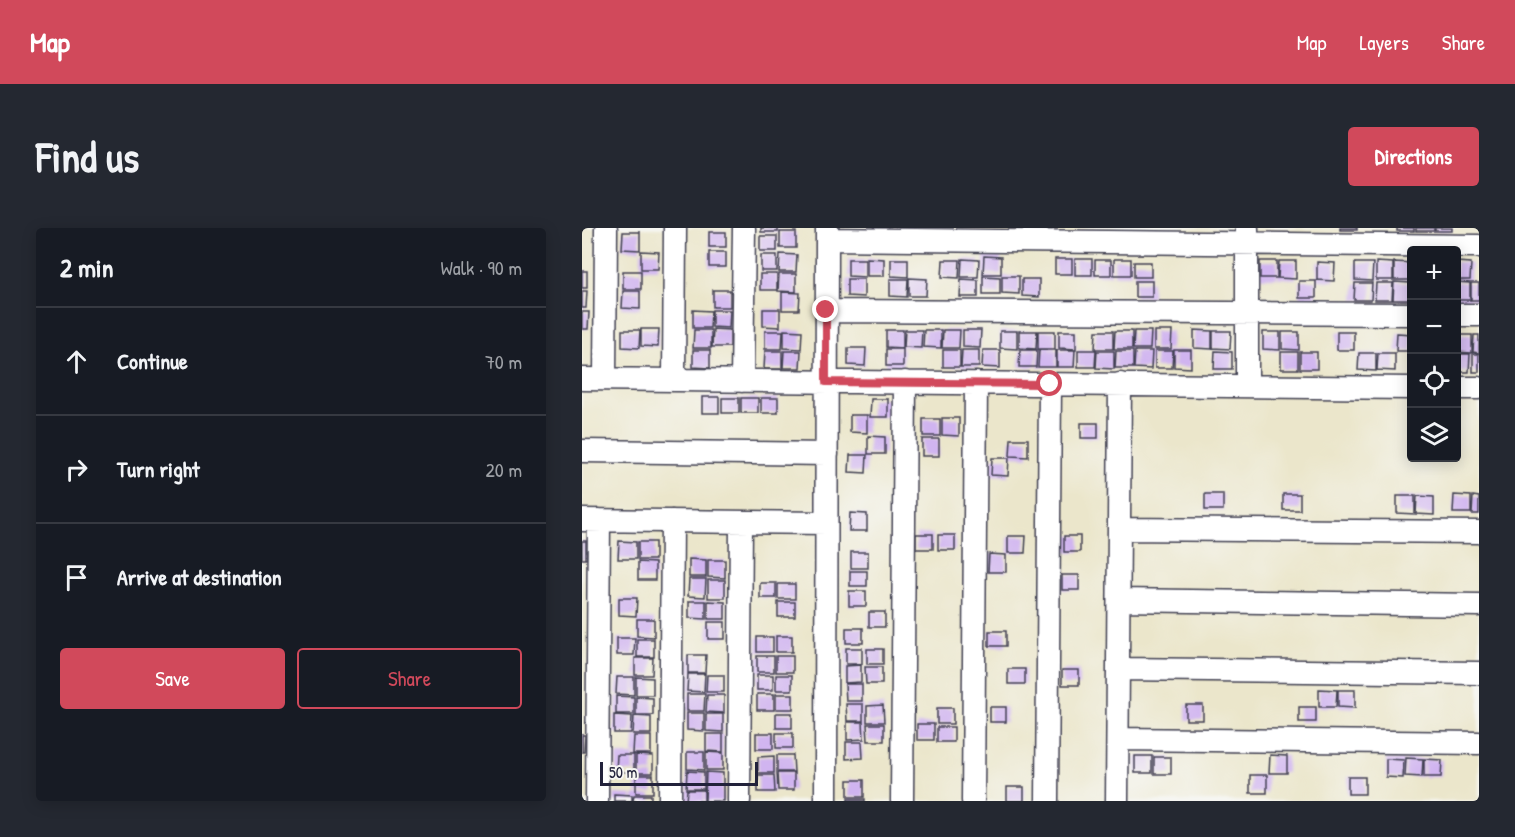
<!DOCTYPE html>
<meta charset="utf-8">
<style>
body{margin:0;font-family:"Patrick Hand",sans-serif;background:#242831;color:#f1f3f6}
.controls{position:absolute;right:18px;top:18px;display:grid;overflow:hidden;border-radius:6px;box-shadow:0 3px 15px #0003}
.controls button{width:54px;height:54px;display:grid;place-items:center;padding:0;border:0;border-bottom:2px solid #363941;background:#171b24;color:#f1f3f6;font:30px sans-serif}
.scale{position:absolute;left:18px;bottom:15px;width:158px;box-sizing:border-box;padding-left:6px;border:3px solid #22223b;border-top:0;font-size:16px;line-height:21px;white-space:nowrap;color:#22223b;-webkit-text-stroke:4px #f6f6f2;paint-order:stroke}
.stop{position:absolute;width:18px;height:18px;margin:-14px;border:4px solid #d1495b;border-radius:50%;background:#fff}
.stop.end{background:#d1495b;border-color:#fff;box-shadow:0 2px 6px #0008}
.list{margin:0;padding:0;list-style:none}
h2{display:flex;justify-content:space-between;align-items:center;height:78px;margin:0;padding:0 24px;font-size:26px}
h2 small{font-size:20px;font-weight:400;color:#9ea1a6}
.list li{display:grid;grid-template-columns:39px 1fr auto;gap:18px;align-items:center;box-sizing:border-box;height:108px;padding:0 24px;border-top:2px solid #363941}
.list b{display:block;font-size:22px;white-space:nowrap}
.list em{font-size:20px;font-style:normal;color:#9ea1a6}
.actions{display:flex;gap:12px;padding:18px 24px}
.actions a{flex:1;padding:14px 0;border:2px solid #d1495b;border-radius:6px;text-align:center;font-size:21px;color:#d1495b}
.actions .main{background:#d1495b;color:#fff}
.icon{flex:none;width:33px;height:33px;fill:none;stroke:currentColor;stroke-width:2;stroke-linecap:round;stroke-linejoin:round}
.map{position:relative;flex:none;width:897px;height:573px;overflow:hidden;border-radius:6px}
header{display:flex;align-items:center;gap:36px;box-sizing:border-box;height:84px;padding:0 30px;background:#d1495b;color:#fff}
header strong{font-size:28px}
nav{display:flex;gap:33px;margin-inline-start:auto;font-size:21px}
.intro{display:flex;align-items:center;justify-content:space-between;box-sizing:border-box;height:144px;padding:0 36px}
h1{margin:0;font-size:42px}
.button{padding:15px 27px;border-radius:6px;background:#d1495b;color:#fff;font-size:21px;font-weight:700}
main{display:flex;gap:36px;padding:0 36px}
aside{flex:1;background:#171b24;border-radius:6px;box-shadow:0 3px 15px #0003}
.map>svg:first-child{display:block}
.building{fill:#d0b4f0}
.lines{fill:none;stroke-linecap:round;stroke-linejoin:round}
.street-casing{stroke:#403f51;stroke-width:25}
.street{stroke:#fff;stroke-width:22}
.route{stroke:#d1495b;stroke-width:8}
</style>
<header>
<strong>Map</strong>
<nav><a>Map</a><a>Layers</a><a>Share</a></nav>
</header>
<div class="intro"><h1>Find us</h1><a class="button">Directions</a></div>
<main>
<aside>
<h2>2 min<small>Walk · 90 m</small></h2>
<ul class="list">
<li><svg class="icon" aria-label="ahead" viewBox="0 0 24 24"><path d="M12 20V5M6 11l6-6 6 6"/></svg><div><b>Continue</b></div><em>70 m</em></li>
<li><svg class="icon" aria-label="right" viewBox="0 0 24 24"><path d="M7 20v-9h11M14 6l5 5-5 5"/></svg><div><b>Turn right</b></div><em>20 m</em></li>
<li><svg class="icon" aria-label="arrive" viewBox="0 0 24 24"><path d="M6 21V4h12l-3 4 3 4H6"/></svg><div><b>Arrive at destination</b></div></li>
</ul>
<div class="actions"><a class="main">Save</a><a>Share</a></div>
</aside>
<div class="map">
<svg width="897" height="573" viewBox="0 0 897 573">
<rect width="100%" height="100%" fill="#f6f6f2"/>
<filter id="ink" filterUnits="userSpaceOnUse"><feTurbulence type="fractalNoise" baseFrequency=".0167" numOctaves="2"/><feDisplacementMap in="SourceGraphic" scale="12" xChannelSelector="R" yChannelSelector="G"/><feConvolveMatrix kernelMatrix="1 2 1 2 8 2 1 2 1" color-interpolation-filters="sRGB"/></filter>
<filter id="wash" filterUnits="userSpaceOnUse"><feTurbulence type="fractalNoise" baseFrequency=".008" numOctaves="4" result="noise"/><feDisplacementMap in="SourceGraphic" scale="24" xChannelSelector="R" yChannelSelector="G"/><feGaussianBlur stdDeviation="1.35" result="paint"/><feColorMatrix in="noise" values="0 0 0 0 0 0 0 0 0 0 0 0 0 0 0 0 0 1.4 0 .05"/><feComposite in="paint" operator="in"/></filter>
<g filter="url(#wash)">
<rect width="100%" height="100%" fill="#ebe6cb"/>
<g id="blocks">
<!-- building -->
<path class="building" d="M179,0H196V4H179Z
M758,0H775V2H758Z
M815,0H832V3H815Z
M834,0H852V3H834Z
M853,0H870V3H853Z
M41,4H58V22L40,21Z
M127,4H144V19H127Z
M198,4H214V20H198Z
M178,8H195V23H178Z
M59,23L77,24L76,41H59Z
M127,24H144V39H127Z
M198,26L215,27L214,44H197Z
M179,27H195V43H179Z
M402,28L419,29V46H401Z
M285,30L302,31V48H285Z
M266,31H283V49L266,48Z
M309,31H326V49L309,48Z
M380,31L397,32L396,49H379Z
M473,31H490V46H473Z
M493,31H510V47H493Z
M532,31H549V47H532Z
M361,32H378L377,50L360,49Z
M513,32H529V47H513Z
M678,33H695V50H678Z
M697,33H714V51L696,50Z
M552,34H569V49H552Z
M735,34L753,35L752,53L735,52Z
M794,34L811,35V52H794Z
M812,34L830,35V52H812Z
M874,34L889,35L888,52H874Z
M773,35H791L790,53L773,52Z
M0,43H5V60H0Z
M41,43H59V61H41Z
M178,46H195V62H178Z
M197,46H214V64L196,63Z
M401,48L418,49V66H401Z
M420,48H437V66L420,65Z
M327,50L345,51L344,68H327Z
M265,51H282V69L265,68Z
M308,51H326L325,69L308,68Z
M379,51L396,52V69H378Z
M440,51H457V69L440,68Z
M553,53H570V69H553Z
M717,53H734V70H717Z
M812,54L829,55V72H811Z
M874,54L888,55V72H874Z
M773,55H790L789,72H772Z
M794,55H811L810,72H793Z
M889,55H897V72H889Z
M131,62H148V79H131Z
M0,63H5L4,80H0Z
M41,63H58V81L40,80Z
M200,64L218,65L217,82H200Z
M181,81H198V99L181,98Z
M111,82L129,83L128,100H111Z
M130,82H148L147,100L130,99Z
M0,84H7L6,101H0Z
M59,101H77L76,119L59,118Z
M131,101L148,102V119H130Z
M40,102H58L57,120L40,119Z
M112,102H129V120H111Z
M202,102L220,103L219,121L202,120Z
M304,102H321V120L304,119Z
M323,102H340L339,120L322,119Z
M342,102H359V120L341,119Z
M361,102H378L377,120H360Z
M381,102H399L398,120L381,119Z
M612,102L630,103V121L612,120Z
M183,103H201L200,121H183Z
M418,103H435V121L418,120Z
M437,103H455L454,121L437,120Z
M456,103H473V121H456Z
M477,103H494V121L477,120Z
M514,103H531V121H513Z
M533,103H550V121H532Z
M552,103H569L568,121H551Z
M572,103H590L589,121H572Z
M631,103H649L648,121L631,120Z
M681,104H698V122L681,121Z
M700,104H717V122L700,121Z
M755,104H772V122H755Z
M815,105L830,106V123H814Z
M874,107H890V125L874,124Z
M892,107H897V125L891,124Z
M266,120H284L283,138L266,137Z
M304,121H321V138H304Z
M111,122H128V140L111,139Z
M361,122H378V139H361Z
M380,122H397V139H379Z
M401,122H418V140L400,139Z
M438,122H455L454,139H437Z
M457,122H474V139H456Z
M475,122H493L492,139H475Z
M496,122H514L513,139H496Z
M592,122H609V140L592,139Z
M183,123H200V141H182Z
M202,123H219L218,140H201Z
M515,123H532V141L514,140Z
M534,123H551V140H533Z
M553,123H570L569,141L552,140Z
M573,123H591L590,140H573Z
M633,123L650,124V141H632Z
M699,124H716V141H699Z
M718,124H735V141H718Z
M777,125H794V143L776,142Z
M796,125H813V143L795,142Z
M874,126H888L887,144H874Z
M891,126H897V144H891Z
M120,169H137V185H120Z
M140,170H157V185H140Z
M159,170H176V185H159Z
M179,170H196V185H179Z
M289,171H306V189H288Z
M268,187H285V205L268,204Z
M360,190H377V208L360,207Z
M341,191H358V208H341Z
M499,195H516V210H499Z
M286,208L303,209V226H286Z
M340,211H357V228H340Z
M429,211H446V229L428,228Z
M268,227H285L284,245L267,244Z
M410,230H427L426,248L409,247Z
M623,266H641V282H623Z
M701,266H718V282H701Z
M872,267L889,268V285H871Z
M815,268H833V286L815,285Z
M835,268L852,269V287L834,286Z
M891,268L897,269V286H890Z
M268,285L285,286V303H267Z
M334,306H351V321H334Z
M356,307H373V322H356Z
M426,308H444L443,325H426Z
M482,308H498V324H482Z
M0,313H4V331H0Z
M37,313L54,314V331H36Z
M56,314H73V332H56Z
M269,324H286V340H269Z
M407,326L424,327V344H406Z
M107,331L124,332V349H107Z
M126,332H143V350L126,349Z
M56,334L73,335V352H56Z
M268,343H285V358H268Z
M480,347H497V362H480Z
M107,351H124L123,369L106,368Z
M126,352H143V370H126Z
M178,355H194V370H178Z
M196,356H213V371H196Z
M267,363H284V378H267Z
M37,370H55L54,388L37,387Z
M107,373H124V391L107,390Z
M126,373L143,374V391H126Z
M196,374H213V389H196Z
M287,384H303V399H287Z
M55,391H72V409L55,408Z
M126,394H143V411H126Z
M264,400H281V415H264Z
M407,403H424V418H407Z
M194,408H210V424H194Z
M175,409H191V424H175Z
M35,410H53L52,427H35Z
M55,411H72V429H55Z
M264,420H280V436H264Z
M285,421H301V436H285Z
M106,427H124L123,445H106Z
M175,428H192V444H175Z
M194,428H211V444H194Z
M53,430H71L70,447H53Z
M279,437V454L263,455V438Z
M283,439H300V456H284Z
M426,441H443V456H426Z
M480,442H497V457H480Z
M106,446H123L122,464L105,463Z
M125,447H142V464H124Z
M175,447H191V462H175Z
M194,447H210V462H194Z
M35,449H52V467L34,466Z
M54,449L71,450V467H54Z
M263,456H280V473H264Z
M737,461L755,462L754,479H737Z
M756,462H773V480L756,479Z
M105,466H123L122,483H105Z
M175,466H192V482H175Z
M194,466H211V481H194Z
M125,467H142V485L124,484Z
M34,468L52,469V486H34Z
M54,469L71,470V487H54Z
M264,476H281V493H265Z
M301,477L302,494H285V478Z
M604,477H621V492H604Z
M408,479H424V494H408Z
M717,479H734V494H717Z
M355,480H371V496H355Z
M105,485H122V503L105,502Z
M194,485H210V500H194Z
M124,486H141V504L124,503Z
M32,487L50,488L49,505H32Z
M52,488L69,489V506H51Z
M265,494H281L282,511L265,512Z
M285,496H302V513H286Z
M335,496H352V512H335Z
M355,499H372V514H355Z
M174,505H191V521H174Z
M194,505H211V520H194Z
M124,506H141V524L124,523Z
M0,507H3L2,524H0Z
M52,508H69V526H51Z
M264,514H280L281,530L264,531Z
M105,524H122V542L105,541Z
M124,524L141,525V542H124Z
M35,527H52V544H34Z
M54,527L71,528V545H54Z
M195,527H211L212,544H195Z
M688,527L705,528V545H687Z
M192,528V545H176V529Z
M553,528H570V545H553Z
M572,529H589V546H572Z
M824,530L841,531L840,549L823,548Z
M804,531L822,532L821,550L804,549Z
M842,531L860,532L859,549H842Z
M105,543L122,544V561H104Z
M124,544L141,545V573H123Z
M195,545H212V562H196Z
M54,547H71V565H54Z
M176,547H192L193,564H176Z
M668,547H685V565H668Z
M766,549H783V566H766Z
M266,552H282V569H266Z
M425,559H442V573H425Z
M105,562H122V573H104Z
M32,566L50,567V573H32Z
M52,567H69V573H51Z
M266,571H283V573H266Z"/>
</g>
</g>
<g filter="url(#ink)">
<use href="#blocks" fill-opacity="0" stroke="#403f51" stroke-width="1.5"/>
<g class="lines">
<!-- street casing -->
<g class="street-casing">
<path id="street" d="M245,11L897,18
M245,83L830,86
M874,87H897
M0,151L830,160
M23,151L24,0
M92,152L93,0
M160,153L162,0
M665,158V0
M874,160H897
M0,223L245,226
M0,292L244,295
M537,301L897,304
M537,372L897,377
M536,441L897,445
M536,511L897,515
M15,573L17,292
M88,573L90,293
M157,573L159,294
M244,573L245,0
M320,573L323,154
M391,573L394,155
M465,573L468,156
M535,573L538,156"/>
</g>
<!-- street -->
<use href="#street" class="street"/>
</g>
</g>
<g class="lines" filter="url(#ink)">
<!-- route -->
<path class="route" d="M244,82V154L468,156"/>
</g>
</svg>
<div class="controls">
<button>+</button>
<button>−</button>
<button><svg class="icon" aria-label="locate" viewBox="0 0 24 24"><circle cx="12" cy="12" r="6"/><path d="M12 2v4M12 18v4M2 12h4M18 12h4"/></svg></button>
<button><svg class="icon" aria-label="layers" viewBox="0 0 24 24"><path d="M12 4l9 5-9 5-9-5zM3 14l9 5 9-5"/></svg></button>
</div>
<div class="scale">50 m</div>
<div class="stop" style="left:468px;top:156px"></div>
<div class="stop end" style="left:244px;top:82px"></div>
</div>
</main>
